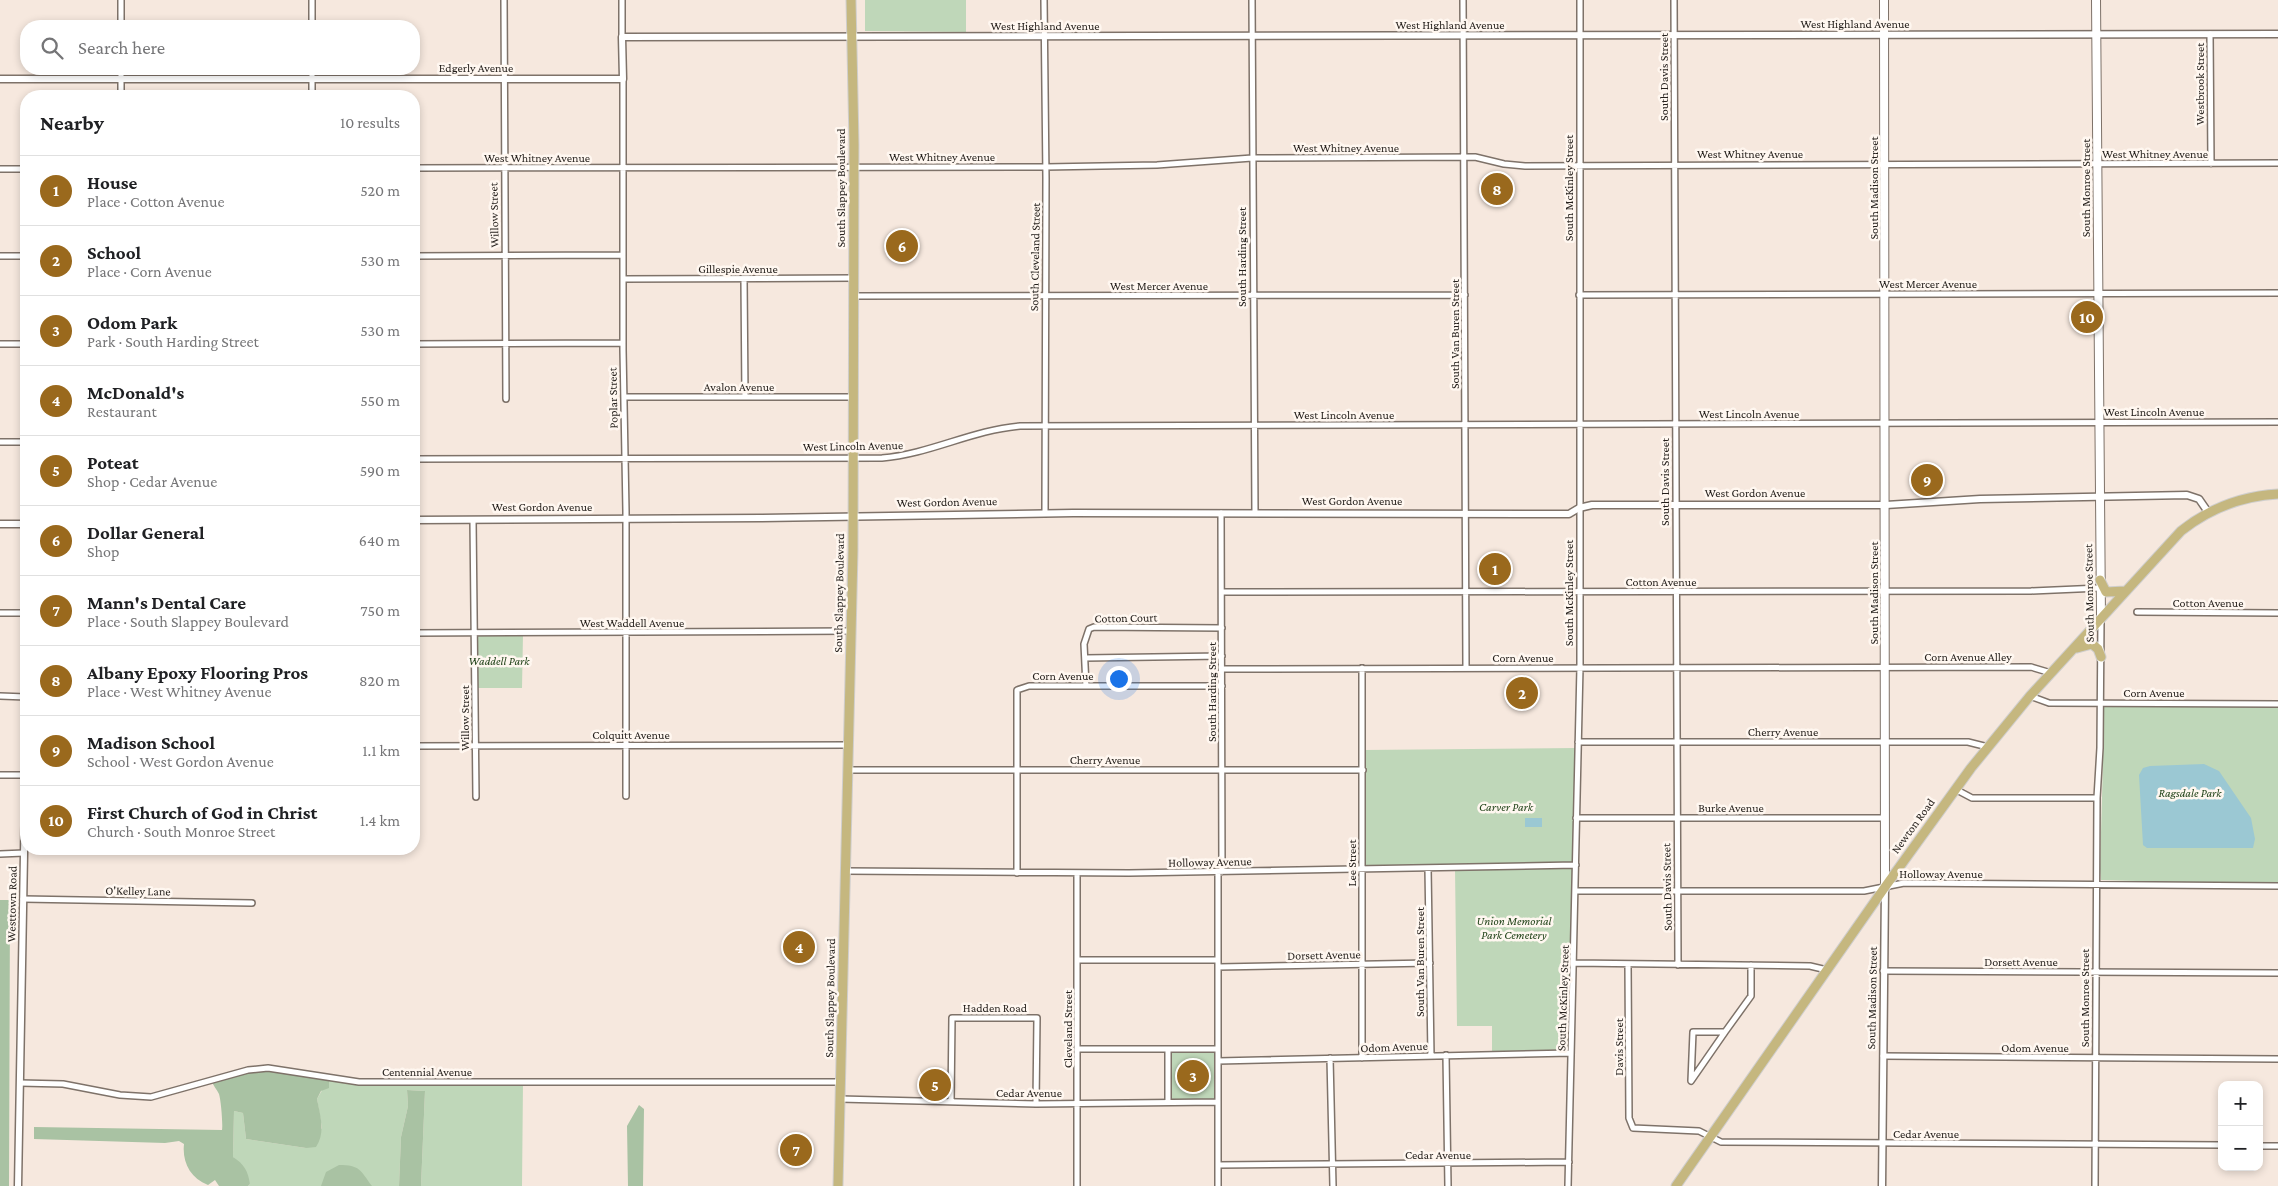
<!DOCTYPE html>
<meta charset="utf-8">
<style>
body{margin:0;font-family:"Crimson Pro",serif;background:#f6f6f6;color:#202124}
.controls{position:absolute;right:15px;bottom:15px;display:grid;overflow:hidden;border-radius:10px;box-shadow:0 2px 8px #0003}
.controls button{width:45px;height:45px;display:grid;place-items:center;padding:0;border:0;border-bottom:1px solid #e0e0e0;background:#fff;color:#202124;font:25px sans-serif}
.you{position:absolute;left:1118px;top:678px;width:18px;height:18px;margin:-12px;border:4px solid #fff;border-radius:50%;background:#1a73e8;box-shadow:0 0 0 8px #1a73e833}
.badge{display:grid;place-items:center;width:32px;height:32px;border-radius:50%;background:#9a691d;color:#fff;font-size:16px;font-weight:700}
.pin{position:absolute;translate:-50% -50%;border:2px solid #fff;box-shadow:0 1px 5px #0006}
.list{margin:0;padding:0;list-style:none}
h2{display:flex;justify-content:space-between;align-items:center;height:65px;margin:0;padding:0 20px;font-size:21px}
h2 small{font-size:16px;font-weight:400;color:#757577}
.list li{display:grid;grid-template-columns:32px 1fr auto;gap:15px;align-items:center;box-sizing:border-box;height:70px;padding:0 20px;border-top:1px solid #e0e0e0}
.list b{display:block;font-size:19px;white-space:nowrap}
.list p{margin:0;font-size:16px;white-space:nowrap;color:#757577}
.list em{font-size:16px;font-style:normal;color:#757577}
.icon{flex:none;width:28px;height:28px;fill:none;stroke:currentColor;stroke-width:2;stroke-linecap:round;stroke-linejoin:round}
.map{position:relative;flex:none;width:2278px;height:1186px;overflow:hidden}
.search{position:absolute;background:#fff;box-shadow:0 2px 8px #0003;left:20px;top:20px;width:400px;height:55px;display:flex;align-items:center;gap:12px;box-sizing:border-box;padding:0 18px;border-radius:20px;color:#757577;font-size:19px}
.panel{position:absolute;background:#fff;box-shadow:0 2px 8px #0003;left:20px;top:90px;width:400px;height:765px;border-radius:20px}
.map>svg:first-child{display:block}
.green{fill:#bfd7b9}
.forest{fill:#a9c2a3}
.water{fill:#9bc8d3}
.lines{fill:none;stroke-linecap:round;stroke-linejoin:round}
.minor-casing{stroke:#7e7269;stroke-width:8}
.tertiary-casing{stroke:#7e7269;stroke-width:9}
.secondary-casing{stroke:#7e7269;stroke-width:10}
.primary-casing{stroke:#cfcecd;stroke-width:11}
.minor{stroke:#fff;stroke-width:5}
.tertiary{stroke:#fff;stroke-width:6}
.secondary{stroke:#fff;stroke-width:8}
.primary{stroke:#c5b77f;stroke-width:9}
.labels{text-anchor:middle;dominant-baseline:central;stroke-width:5;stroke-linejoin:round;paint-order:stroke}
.street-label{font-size:12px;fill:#241f1b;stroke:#fff7f0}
.park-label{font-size:12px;font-style:italic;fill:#204218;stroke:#fff7f0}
</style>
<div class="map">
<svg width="2278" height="1186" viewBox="0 0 2278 1186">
<rect width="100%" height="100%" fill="#f6e8de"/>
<!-- green -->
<path class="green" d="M865,0H966V32L865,31Z
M476,633L523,634L522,688H476Z
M2101,704H2278V885L2101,880L2100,869L2104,725Z
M1576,748L1574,864L1364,867V750Z
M1574,867L1570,1051L1492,1053V1026H1457L1455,869Z
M1169,1050H1218V1101L1169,1102Z
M329,1078L345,1081L523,1082L522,1186H421L425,1091L407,1090L408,1106L401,1137L399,1186H248L250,1184L233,1157L234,1111L243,1113L246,1139L306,1148L322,1128L317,1099Z"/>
<!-- forest -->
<path class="forest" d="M0,900H10L9,1186H0Z
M258,1069L329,1078V1088L321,1091L317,1099C320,1115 326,1132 316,1147L306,1148L246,1139L243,1113L234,1111L233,1157C244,1164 248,1171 250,1184L248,1186H219L215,1180L208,1185C190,1178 182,1162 184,1144L179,1141L165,1143L34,1139V1127L222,1130C223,1125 221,1100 219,1094C217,1090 213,1085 211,1080Z
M407,1090L425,1091L421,1186H399L401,1137L408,1106Z
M639,1105L644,1109L643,1186H628L627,1126Z
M339,1165C360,1165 360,1170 372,1186H321L326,1172Z"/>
<!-- water -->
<path class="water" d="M2204,764L2219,771L2251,818L2255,839L2253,848H2147L2143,845L2139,775L2143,768L2150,766Z
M1525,818H1542V827H1525Z"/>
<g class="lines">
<!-- minor casing -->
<g class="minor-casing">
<path id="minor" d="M121,0V26
M504,0L506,399
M622,0V37
M1044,0L1046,178L1045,513
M1252,0L1255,513
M1463,0L1466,668
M1674,0L1678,965
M312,26V0
M2210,34L2211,164
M121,69V96
M623,79V350L626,511V796
M312,96V69
M414,168L1046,167L1157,165L1252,158L1475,157L1504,164L1525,166L2278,163
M0,169H26
M0,256H26
M414,256L623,255
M623,279L854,278
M744,279L745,397
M1579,295L2278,293
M854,296L1465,295
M0,344H26
M414,344L623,343
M624,397H854
M0,442H26
M414,459L882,458C930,454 972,430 1020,426L2278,422
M1221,513L1222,872
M473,520L476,797
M1222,592L2031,591L2100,588
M2137,612L2278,613
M0,613H26
M414,633L851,631
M1085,658L1222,656
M1222,669L2031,667L2051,673
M1086,686L1084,644L1089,629L1094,627L1222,628
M0,696L26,697
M2030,696L2049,703L2278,704
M1578,742H1968L1988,747
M414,746L848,745
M847,770H1363
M0,775H26
M1955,789L1972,798H2097
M1576,818H1885
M0,854L24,853
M1428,868L1431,1056
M845,871L1129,873L1576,865
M1218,872V1186
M1017,873V690L1029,686H1222
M1077,873V1186
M1575,891H1864L1904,883L2278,886
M23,899L252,903
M1078,960H1218
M1573,963L1810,966L1827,970
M1628,964L1629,1118L1633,1128L1699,1131L1721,1142L2222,1145
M1218,967L1430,963
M1883,971L2278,973
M1693,1032H1725L1691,1081Z
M1725,1032L1751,996V965
M1078,1049H1218
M1168,1049V1102
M1446,1055L1448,1186
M1883,1056L2278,1059
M1330,1058L1333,1186
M1362,1058V668
M1218,1061L1571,1053
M20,1083L63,1084L120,1095L151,1097L248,1070L268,1068L359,1082H840
M840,1099L1036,1104L1218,1102
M951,1102L952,1018H1037L1036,1104
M2259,1146H2278
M1218,1165L1569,1162
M1568,1186L1580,667V0
M2095,1186L2097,798L2100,748L2101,619"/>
</g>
<!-- tertiary casing -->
<g class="tertiary-casing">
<path id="tertiary" d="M0,79H623L622,37L2278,34
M414,520L761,518L1073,513L1569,514L1579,508L1592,505H1886L1980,499L2187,495L2199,499L2208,512
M0,524H26
M18,1186L26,743
M1882,1186L1885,887"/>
</g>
<!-- secondary casing -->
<g class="secondary-casing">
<path id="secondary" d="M1884,0L1885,887
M2096,0L2101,618"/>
</g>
<!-- primary casing -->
<g class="primary-casing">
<path id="primary" d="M2100,580L2106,592L2125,591
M2077,648L2092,644L2098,649L2101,657
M838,1186L853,551L854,144L851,0
M1676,1186L1885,887L1971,768L2030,696L2181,531C2210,508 2242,496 2278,494"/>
</g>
<!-- minor -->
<use href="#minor" class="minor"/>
<!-- tertiary -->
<use href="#tertiary" class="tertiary"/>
<!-- secondary -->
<use href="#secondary" class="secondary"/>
<!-- primary -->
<use href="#primary" class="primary"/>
</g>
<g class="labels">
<!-- street labels -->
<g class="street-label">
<text x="1855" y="24">West Highland Avenue</text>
<text x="1450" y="25">West Highland Avenue</text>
<text x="1045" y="26">West Highland Avenue</text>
<text x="476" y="68">Edgerly Avenue</text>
<text transform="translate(1664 77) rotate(-90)">South Davis Street</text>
<text transform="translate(2200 84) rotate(-90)">Westbrook Street</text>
<text x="1346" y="148">West Whitney Avenue</text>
<text x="1750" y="154">West Whitney Avenue</text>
<text x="2155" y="154">West Whitney Avenue</text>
<text x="942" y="157">West Whitney Avenue</text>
<text x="537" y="158">West Whitney Avenue</text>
<text transform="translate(841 188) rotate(-90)">South Slappey Boulevard</text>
<text transform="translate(1569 188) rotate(-90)">South McKinley Street</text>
<text transform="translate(1874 188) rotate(-90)">South Madison Street</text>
<text transform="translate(2086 188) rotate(-90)">South Monroe Street</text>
<text transform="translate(494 215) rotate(-91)">Willow Street</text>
<text transform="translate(1035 257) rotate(-89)">South Cleveland Street</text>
<text transform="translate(1242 257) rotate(-90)">South Harding Street</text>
<text x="738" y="269">Gillespie Avenue</text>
<text x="1928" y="284">West Mercer Avenue</text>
<text x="1159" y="286">West Mercer Avenue</text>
<text transform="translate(1455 334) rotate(-90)">South Van Buren Street</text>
<text x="739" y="387">Avalon Avenue</text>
<text transform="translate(613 398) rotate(-91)">Poplar Street</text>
<text x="2154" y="412">West Lincoln Avenue</text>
<text x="1749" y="414">West Lincoln Avenue</text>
<text x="1344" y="415">West Lincoln Avenue</text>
<text transform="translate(853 446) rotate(-1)">West Lincoln Avenue</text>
<text transform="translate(1665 482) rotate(-90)">South Davis Street</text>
<text x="1755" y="493">West Gordon Avenue</text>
<text x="1352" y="501">West Gordon Avenue</text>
<text transform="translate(947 502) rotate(-1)">West Gordon Avenue</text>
<text x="542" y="507">West Gordon Avenue</text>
<text x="1661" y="582">Cotton Avenue</text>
<text transform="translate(839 593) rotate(-89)">South Slappey Boulevard</text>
<text transform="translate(1569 593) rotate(-90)">South McKinley Street</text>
<text transform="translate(1874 593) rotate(-90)">South Madison Street</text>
<text transform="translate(2089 593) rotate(-91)">South Monroe Street</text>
<text x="2208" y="603">Cotton Avenue</text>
<text transform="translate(1126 618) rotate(-1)">Cotton Court</text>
<text x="632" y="623">West Waddell Avenue</text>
<text x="1968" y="657">Corn Avenue Alley</text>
<text x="1523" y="658">Corn Avenue</text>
<text x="1063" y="676">Corn Avenue</text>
<text transform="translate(1212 692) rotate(-90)">South Harding Street</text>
<text x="2154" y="693">Corn Avenue</text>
<text transform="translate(465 718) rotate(-90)">Willow Street</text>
<text x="1783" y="732">Cherry Avenue</text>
<text x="631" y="735">Colquitt Avenue</text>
<text x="1105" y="760">Cherry Avenue</text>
<text x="1731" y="808">Burke Avenue</text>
<text transform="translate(1913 826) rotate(-54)">Newton Road</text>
<text transform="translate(1210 862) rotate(-1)">Holloway Avenue</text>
<text transform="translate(1352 863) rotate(-90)">Lee Street</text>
<text x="1941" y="874">Holloway Avenue</text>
<text transform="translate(1667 887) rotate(-91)">South Davis Street</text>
<text transform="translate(138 891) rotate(1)">O'Kelley Lane</text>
<text transform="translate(12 904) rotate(-89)">Westtown Road</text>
<text transform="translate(1324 955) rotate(-1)">Dorsett Avenue</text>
<text transform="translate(1420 962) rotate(-90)">South Van Buren Street</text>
<text x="2021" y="962">Dorsett Avenue</text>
<text transform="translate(830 998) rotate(-89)">South Slappey Boulevard</text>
<text transform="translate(1563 998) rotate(-88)">South McKinley Street</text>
<text transform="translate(1872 998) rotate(-89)">South Madison Street</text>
<text transform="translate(2085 998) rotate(-90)">South Monroe Street</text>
<text x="995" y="1008">Hadden Road</text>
<text transform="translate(1068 1029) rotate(-90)">Cleveland Street</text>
<text transform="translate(1394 1047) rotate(-2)">Odom Avenue</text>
<text transform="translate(1619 1047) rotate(-90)">Davis Street</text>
<text x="2035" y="1048">Odom Avenue</text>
<text x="427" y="1072">Centennial Avenue</text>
<text x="1029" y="1093">Cedar Avenue</text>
<text x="1926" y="1134">Cedar Avenue</text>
<text x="1438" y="1155">Cedar Avenue</text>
</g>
<!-- park labels -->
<g class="park-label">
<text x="499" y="661">Waddell Park</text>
<text x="2190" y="793">Ragsdale Park</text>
<text x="1506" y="807">Carver Park</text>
<text x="1514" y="921">Union Memorial<tspan x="1514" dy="14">Park Cemetery</tspan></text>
</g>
</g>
</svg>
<div class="controls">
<button>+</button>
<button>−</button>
</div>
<div class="you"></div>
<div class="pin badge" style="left:1495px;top:569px">1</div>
<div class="pin badge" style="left:1522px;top:693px">2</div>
<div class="pin badge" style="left:1193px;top:1076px">3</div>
<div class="pin badge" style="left:799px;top:947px">4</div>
<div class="pin badge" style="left:935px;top:1085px">5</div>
<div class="pin badge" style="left:902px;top:246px">6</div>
<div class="pin badge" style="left:796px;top:1150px">7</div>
<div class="pin badge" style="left:1497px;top:189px">8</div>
<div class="pin badge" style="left:1927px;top:480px">9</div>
<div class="pin badge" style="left:2087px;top:317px">10</div>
<div class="search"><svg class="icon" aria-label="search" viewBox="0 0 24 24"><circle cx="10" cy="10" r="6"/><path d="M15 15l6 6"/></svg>Search here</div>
<section class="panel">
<h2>Nearby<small>10 results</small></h2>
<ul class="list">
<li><span class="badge">1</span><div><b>House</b><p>Place · Cotton Avenue</p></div><em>520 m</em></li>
<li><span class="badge">2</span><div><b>School</b><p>Place · Corn Avenue</p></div><em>530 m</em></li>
<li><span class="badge">3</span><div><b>Odom Park</b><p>Park · South Harding Street</p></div><em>530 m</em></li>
<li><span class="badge">4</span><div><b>McDonald's</b><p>Restaurant</p></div><em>550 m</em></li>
<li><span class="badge">5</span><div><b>Poteat</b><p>Shop · Cedar Avenue</p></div><em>590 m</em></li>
<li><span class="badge">6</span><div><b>Dollar General</b><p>Shop</p></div><em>640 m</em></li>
<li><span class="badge">7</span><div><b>Mann's Dental Care</b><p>Place · South Slappey Boulevard</p></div><em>750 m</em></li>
<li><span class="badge">8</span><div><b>Albany Epoxy Flooring Pros</b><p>Place · West Whitney Avenue</p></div><em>820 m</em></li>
<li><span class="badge">9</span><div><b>Madison School</b><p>School · West Gordon Avenue</p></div><em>1.1 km</em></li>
<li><span class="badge">10</span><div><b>First Church of God in Christ</b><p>Church · South Monroe Street</p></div><em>1.4 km</em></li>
</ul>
</section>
</div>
